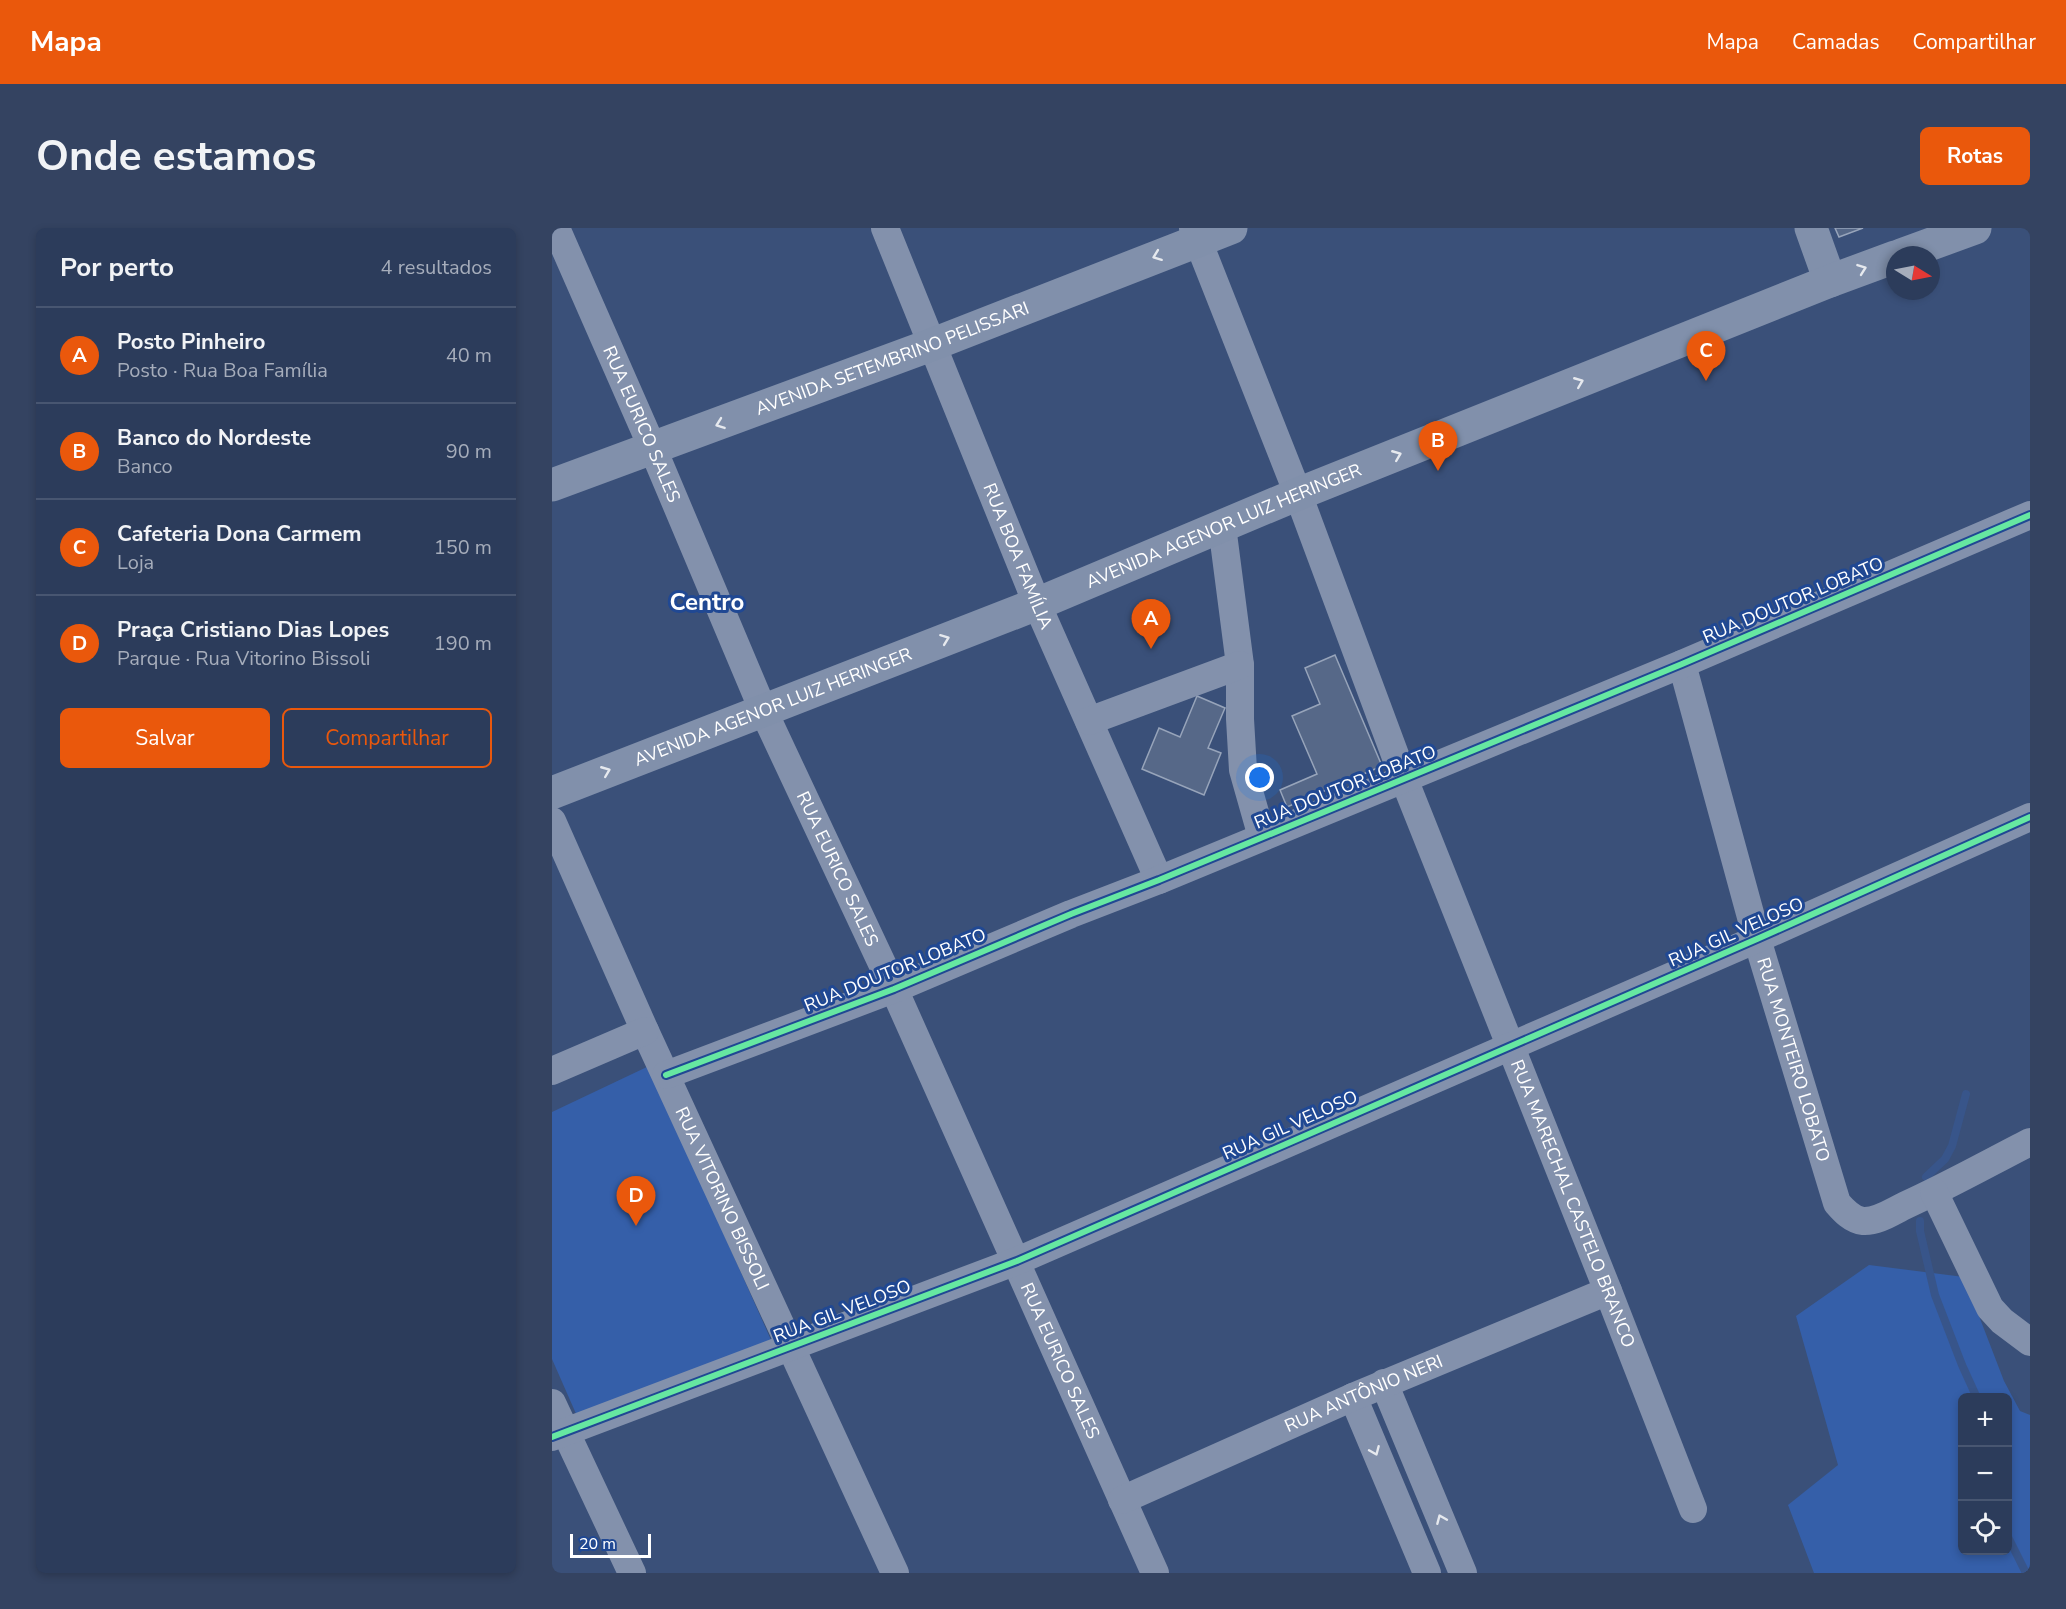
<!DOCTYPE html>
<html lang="pt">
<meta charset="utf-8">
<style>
body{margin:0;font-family:"Nunito Sans",sans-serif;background:#344361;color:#f1f3f6}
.controls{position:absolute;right:18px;bottom:18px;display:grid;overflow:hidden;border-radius:9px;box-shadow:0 3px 9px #0003}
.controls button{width:54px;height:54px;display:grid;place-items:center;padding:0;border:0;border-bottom:2px solid #485671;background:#2c3c5b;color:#f1f3f6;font:30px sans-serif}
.compass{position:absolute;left:1334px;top:18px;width:54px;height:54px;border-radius:50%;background:#2c3c5b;box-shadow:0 3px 9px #0003;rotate:100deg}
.scale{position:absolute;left:18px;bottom:15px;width:81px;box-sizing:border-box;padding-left:6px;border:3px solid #fff;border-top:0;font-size:16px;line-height:21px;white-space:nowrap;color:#fff;-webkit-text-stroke:4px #204893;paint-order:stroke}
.you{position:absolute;left:708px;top:550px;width:21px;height:21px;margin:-15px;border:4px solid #fff;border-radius:50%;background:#1a73e8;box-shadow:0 0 0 9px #1a73e833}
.badge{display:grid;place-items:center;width:39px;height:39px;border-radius:50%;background:#ea580c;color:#fff;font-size:20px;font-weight:700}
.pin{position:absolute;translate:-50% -50px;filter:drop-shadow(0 2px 3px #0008)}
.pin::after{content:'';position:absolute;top:32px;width:21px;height:18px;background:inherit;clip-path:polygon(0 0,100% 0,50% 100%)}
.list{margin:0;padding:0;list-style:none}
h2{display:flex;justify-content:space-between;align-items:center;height:78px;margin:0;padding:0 24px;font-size:26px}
h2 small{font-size:20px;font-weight:400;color:#a6adbb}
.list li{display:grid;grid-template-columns:39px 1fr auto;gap:18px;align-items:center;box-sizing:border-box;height:96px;padding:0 24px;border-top:2px solid #485671}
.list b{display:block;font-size:22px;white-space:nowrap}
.list p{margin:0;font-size:20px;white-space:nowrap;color:#a6adbb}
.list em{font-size:20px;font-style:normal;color:#a6adbb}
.actions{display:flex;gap:12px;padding:18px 24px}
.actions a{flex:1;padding:14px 0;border:2px solid #ea580c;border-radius:9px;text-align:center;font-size:21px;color:#ea580c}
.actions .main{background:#ea580c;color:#fff}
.icon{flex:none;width:33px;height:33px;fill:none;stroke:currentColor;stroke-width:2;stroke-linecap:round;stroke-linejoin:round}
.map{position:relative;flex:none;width:1478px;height:1345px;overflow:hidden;border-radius:9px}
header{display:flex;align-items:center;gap:36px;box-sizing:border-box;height:84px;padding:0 30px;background:#ea580c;color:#fff}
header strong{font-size:28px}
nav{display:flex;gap:33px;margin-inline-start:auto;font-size:21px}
.intro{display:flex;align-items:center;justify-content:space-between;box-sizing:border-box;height:144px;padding:0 36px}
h1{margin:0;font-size:42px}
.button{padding:15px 27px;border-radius:9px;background:#ea580c;color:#fff;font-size:21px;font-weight:700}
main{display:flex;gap:36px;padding:0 36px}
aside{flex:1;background:#2c3c5b;border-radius:9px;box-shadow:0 3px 9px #0003}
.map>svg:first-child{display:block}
.green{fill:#355fa9;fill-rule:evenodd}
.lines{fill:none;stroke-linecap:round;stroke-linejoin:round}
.stream{stroke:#38558a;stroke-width:8}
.building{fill:#566888;stroke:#97a4ba;stroke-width:1.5}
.minor{stroke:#8391ac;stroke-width:28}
.major{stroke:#8190ab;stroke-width:33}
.cycleway-casing{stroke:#204893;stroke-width:10}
.cycleway{stroke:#66e7a1;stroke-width:6}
.oneway{stroke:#e6e9ee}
.labels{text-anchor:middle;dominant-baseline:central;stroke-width:6;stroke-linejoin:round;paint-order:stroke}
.street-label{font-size:18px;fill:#fff;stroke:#204893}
.district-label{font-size:24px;font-weight:bold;fill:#fff;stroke:#204893}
</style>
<header>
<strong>Mapa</strong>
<nav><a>Mapa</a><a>Camadas</a><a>Compartilhar</a></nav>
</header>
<div class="intro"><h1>Onde estamos</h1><a class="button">Rotas</a></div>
<main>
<aside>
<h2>Por perto<small>4 resultados</small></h2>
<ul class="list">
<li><span class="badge">A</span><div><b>Posto Pinheiro</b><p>Posto · Rua Boa Família</p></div><em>40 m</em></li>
<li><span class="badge">B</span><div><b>Banco do Nordeste</b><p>Banco</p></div><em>90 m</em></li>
<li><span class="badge">C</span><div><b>Cafeteria Dona Carmem</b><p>Loja</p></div><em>150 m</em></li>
<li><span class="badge">D</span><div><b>Praça Cristiano Dias Lopes</b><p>Parque · Rua Vitorino Bissoli</p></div><em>190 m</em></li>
</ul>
<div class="actions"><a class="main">Salvar</a><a>Compartilhar</a></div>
</aside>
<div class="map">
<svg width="1478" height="1345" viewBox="0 0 1478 1345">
<rect width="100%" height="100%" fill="#3a5079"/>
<!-- green -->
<path class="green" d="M97,838L219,1112L25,1188L0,1131V884Z
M1317,1037L1412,1049L1452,1153L1468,1183L1478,1187V1345H1262L1236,1277L1286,1237L1244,1088ZM1410,1170H1456V1322H1410Z"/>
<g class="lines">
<!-- stream -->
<path class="stream" d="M1374,949L1393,931L1400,918L1414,866
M1368,993V1003L1383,1067L1410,1137L1425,1170
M1456,1309L1474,1345"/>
</g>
<!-- building -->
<path class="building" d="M1283,0H1311L1287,9Z
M783,427L830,538L735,579L728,562L765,546L740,488L768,476L753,440Z
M645,468L673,480L656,520L669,525L652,567L590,541L607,500L628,509Z"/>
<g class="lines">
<!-- minor -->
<g class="minor">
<path id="s1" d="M4,0L101,221L211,482L342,761L603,1345"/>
<path id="s2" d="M333,0L485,376L607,652"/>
<path id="s3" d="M641,0L746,266L852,551L1056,1063L1141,1281"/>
<path d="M670,298L688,437V491L691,542L710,609"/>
<path id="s4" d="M1130,436L1205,711L1285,975C1292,983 1300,992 1311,993C1326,994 1341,983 1354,977C1396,958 1437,935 1478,914"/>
<path d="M537,493L688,437"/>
<path id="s5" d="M0,593L93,803L343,1345"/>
<path d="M0,843L93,803"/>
<path d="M114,847L342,761L519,686L607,652L1130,436L1478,287"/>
<path d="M1382,964L1438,1080L1450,1093L1478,1114"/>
<path d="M832,1155L911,1345"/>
<path d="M801,1169L875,1345"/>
<path d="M0,1175L80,1345"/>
<path d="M0,1209L465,1033L1205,711L1478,589"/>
<path id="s6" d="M570,1272L801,1169L1056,1063"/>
</g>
<!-- major -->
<g class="major">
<path d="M1259,0L1278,53"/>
<path d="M1349,27L1423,0"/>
<path id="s7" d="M0,257L379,117L679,0"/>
<path id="s8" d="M0,565L485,376L746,266L1278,53L1343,29"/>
</g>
<!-- cycleway casing -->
<g class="cycleway-casing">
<path id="cycleway" d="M114,847L342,761L519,686L607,652L1130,436L1478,287
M0,1209L465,1033L1205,711L1478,589"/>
</g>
<!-- cycleway -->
<use href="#cycleway" class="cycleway"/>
</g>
<!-- one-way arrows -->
<defs><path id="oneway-chevron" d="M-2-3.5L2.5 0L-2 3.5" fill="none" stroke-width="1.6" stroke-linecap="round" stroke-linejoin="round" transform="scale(1.5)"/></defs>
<g class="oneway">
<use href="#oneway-chevron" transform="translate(605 28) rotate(159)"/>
<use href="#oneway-chevron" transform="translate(1310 41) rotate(-20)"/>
<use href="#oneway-chevron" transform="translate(1027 154) rotate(-22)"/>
<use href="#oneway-chevron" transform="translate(168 196) rotate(160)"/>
<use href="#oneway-chevron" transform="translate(845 227) rotate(-22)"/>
<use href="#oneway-chevron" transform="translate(393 411) rotate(-21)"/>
<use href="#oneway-chevron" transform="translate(54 543) rotate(-22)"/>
<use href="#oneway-chevron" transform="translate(823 1223) rotate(67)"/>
<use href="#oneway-chevron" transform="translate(889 1291) rotate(-113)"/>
</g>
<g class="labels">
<!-- street labels -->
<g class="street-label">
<text stroke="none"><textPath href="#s7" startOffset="363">AVENIDA SETEMBRINO PELISSARI</textPath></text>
<text stroke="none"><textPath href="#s1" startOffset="214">RUA EURICO SALES</textPath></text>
<text stroke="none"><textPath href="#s8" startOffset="723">AVENIDA AGENOR LUIZ HERINGER</textPath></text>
<text stroke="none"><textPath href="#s2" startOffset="354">RUA BOA FAMÍLIA</textPath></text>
<text transform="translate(1241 372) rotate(-23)">RUA DOUTOR LOBATO</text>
<text stroke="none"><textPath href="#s8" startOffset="237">AVENIDA AGENOR LUIZ HERINGER</textPath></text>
<text transform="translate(793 559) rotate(-22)">RUA DOUTOR LOBATO</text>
<text stroke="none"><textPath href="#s1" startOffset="700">RUA EURICO SALES</textPath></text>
<text transform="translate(1184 704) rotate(-24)">RUA GIL VELOSO</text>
<text transform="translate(343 742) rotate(-22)">RUA DOUTOR LOBATO</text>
<text stroke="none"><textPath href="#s4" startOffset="411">RUA MONTEIRO LOBATO</textPath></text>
<text transform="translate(738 897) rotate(-24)">RUA GIL VELOSO</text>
<text stroke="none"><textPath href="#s5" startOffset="414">RUA VITORINO BISSOLI</textPath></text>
<text stroke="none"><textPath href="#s3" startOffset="1047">RUA MARECHAL CASTELO BRANCO</textPath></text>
<text transform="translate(290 1083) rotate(-21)">RUA GIL VELOSO</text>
<text stroke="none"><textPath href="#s1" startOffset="1240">RUA EURICO SALES</textPath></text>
<text stroke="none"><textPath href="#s6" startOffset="264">RUA ANTÔNIO NERI</textPath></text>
</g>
<!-- district labels -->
<g class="district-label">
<text x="155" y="374">Centro</text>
</g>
</g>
</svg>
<div class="controls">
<button>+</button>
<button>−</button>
<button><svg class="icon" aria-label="locate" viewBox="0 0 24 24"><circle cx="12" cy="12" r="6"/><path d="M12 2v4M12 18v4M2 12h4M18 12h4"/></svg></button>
</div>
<svg class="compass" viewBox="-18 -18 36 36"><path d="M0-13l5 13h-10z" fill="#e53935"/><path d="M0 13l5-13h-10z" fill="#a6adbb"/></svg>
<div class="scale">20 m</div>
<div class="you"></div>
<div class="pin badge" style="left:599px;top:421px">A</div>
<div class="pin badge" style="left:886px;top:243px">B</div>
<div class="pin badge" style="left:1154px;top:153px">C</div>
<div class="pin badge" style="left:84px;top:998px">D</div>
</div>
</main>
